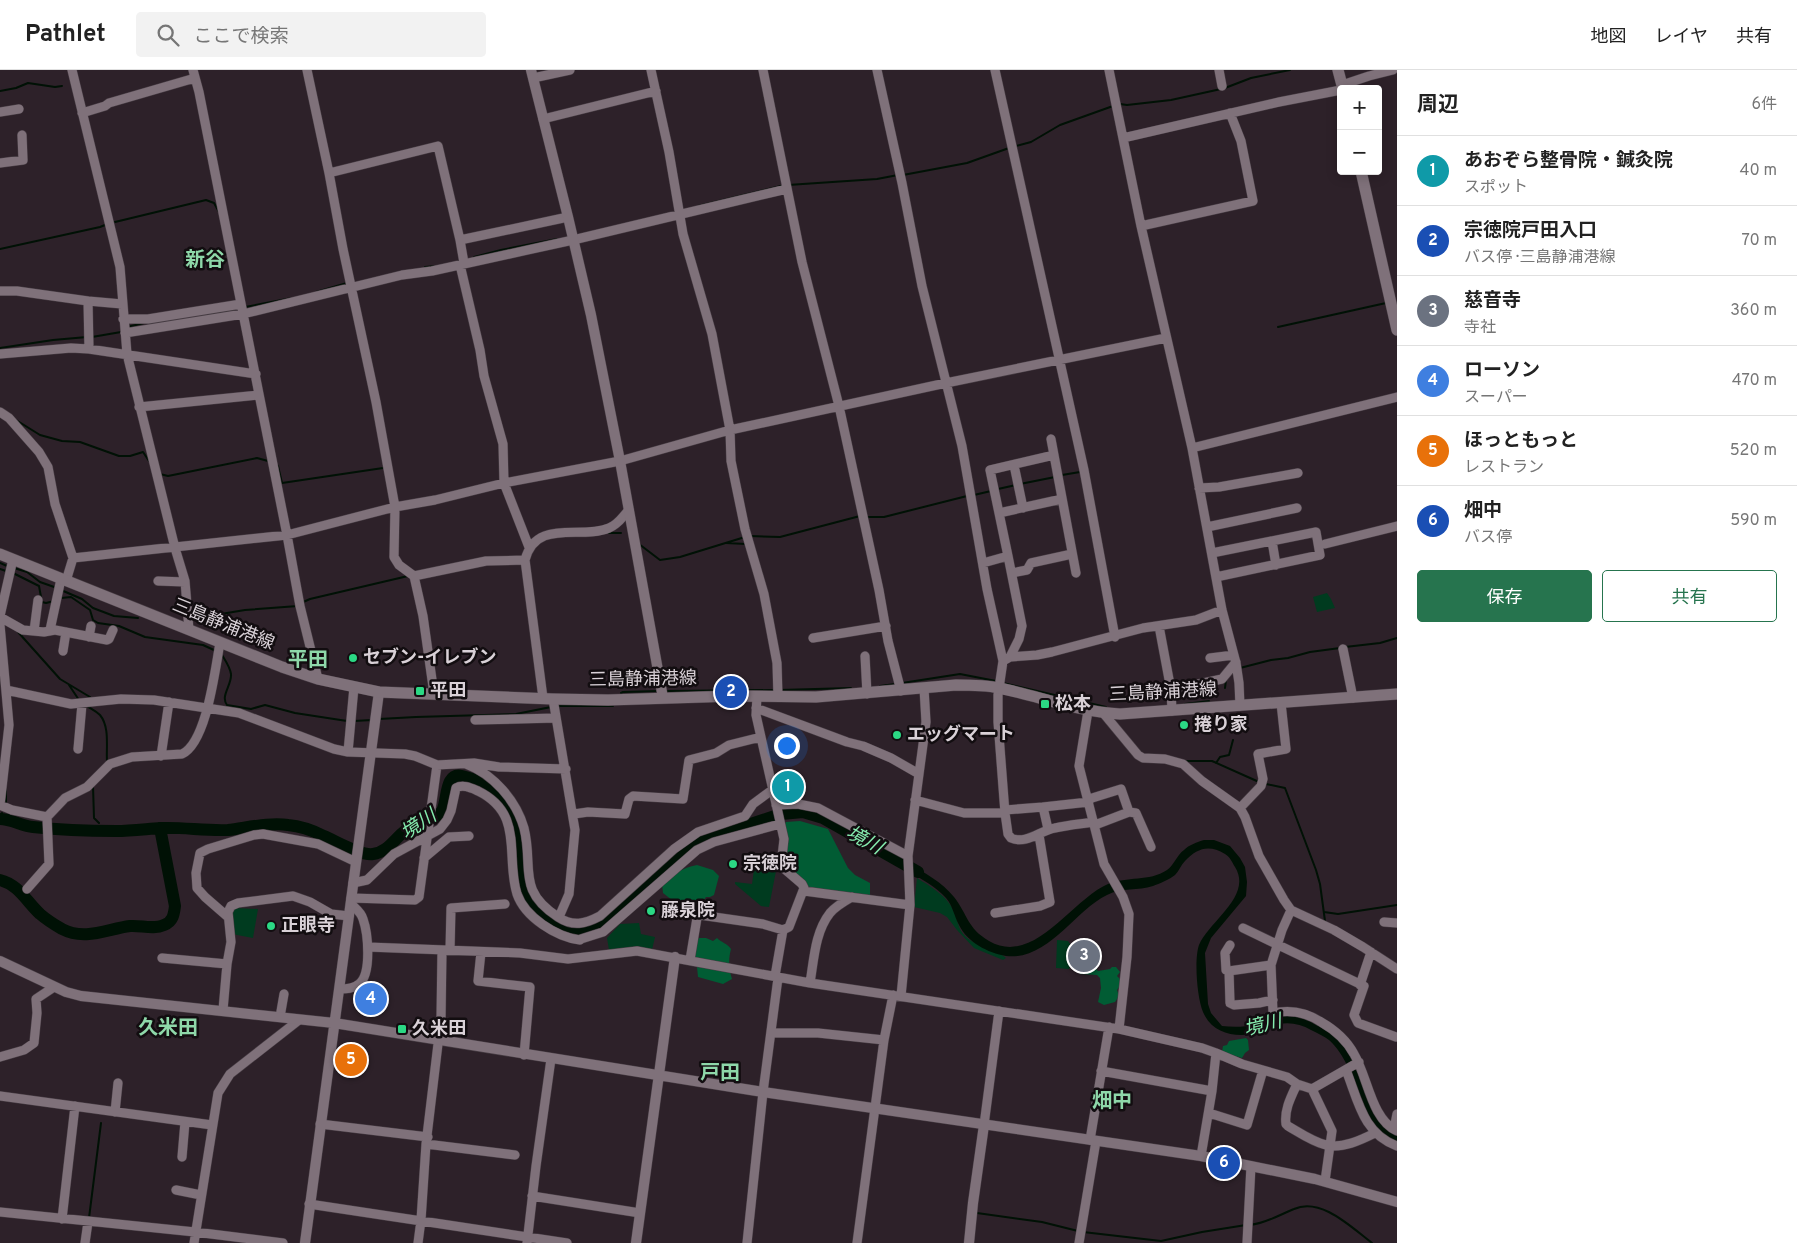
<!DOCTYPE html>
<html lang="ja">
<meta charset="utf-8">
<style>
body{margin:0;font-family:Overpass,"Noto Sans JP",sans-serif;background:#f2f2f2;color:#222}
.controls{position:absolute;right:15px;top:15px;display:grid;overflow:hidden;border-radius:5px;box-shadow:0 2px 12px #0003}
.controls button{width:45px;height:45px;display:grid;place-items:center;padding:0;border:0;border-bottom:1px solid #e0e0e0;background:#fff;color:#222;font:25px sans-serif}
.you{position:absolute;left:786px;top:675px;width:18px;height:18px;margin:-12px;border:4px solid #fff;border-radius:50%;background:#1a73e8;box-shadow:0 0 0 8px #1a73e833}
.badge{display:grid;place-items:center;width:32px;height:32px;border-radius:50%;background:#26744e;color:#fff;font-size:16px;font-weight:700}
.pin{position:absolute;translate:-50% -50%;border:2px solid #fff;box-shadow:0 1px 5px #0006}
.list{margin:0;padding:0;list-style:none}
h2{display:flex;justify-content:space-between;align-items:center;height:65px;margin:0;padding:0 20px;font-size:21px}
h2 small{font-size:16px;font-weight:400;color:#767676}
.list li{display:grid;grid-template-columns:32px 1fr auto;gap:15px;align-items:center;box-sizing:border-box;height:70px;padding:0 20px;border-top:1px solid #e0e0e0}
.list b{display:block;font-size:19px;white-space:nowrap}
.list p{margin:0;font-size:16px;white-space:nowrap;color:#767676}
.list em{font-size:16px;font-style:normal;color:#767676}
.actions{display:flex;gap:10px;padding:15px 20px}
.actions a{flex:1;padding:11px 0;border:1px solid #26744e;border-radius:5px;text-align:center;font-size:18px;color:#26744e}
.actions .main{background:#26744e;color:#fff}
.icon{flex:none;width:28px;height:28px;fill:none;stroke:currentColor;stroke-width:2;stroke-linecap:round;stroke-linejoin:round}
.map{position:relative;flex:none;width:1397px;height:1173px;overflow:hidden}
header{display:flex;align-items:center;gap:30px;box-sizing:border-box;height:70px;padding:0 25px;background:#fff;border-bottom:1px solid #e0e0e0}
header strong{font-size:24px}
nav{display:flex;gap:28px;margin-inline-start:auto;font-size:18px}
.search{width:350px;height:45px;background:#f2f2f2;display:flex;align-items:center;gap:12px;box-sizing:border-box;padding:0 18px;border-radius:5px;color:#767676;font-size:19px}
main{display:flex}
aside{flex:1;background:#fff}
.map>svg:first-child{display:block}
.green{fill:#003b1f}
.forest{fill:#015c34}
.water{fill:#001105}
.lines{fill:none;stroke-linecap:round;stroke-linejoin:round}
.stream{stroke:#001105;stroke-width:2}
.river{stroke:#001105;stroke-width:12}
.minor-casing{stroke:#483e45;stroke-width:10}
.tertiary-casing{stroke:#483e45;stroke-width:11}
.secondary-casing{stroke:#483e45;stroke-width:12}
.minor{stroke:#7f717a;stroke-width:9}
.tertiary{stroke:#7f717a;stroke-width:10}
.secondary{stroke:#7f717a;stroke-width:11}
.poi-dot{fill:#2bd884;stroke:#120d10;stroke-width:2}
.labels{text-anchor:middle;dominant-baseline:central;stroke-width:5;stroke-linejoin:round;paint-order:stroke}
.street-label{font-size:18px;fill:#d9d1d7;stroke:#120d10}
.poi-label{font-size:18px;font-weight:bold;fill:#d9d1d7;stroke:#120d10;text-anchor:start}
.water-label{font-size:19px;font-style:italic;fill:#85ecae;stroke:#120d10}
.quarter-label{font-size:20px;font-weight:bold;fill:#8ed8a9;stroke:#120d10}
</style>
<header>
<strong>Pathlet</strong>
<div class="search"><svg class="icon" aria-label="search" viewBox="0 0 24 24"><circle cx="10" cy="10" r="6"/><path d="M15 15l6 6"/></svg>ここで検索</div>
<nav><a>地図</a><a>レイヤ</a><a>共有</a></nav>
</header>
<main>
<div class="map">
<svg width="1397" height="1173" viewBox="0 0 1397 1173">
<rect width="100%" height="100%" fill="#2d2129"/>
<!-- green -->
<path class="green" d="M1327,523L1331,529L1335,538L1317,542L1313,527Z
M755,792L777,796L769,837L761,836L735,814V812L752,814Z
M917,808C931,817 948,826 954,842C958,851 958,859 965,866C976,877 1000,881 1006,888L1003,890L974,878L957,860L947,847L940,843L914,837Z
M235,838L258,839L253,868L232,864L233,840Z
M639,853L641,864L655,867L652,880L641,878L609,880L607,868L620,854Z
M1057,870L1068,871L1076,882L1075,892H1072L1069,899L1056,898Z"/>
<!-- forest -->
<path class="forest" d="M800,751L828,759L848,798L855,805L870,813V828L812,819L785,798L784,755L786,752Z
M697,795L713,800L719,806L714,825L710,827H706L703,831L702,837L689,839L677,834L663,823L662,814C673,804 682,798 697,795Z
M699,868H706L713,871L717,868C722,873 727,873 731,879C728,890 729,899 732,909L723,914L698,907L697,897L693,888L697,870Z
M1093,895L1098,901L1110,899L1112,897H1116L1120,902L1117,906L1120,909V916L1117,920L1119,926L1115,932L1104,935L1098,932L1101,918L1100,908L1097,905L1080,904L1079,901Z
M1246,968L1248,970L1249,980L1245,983L1242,988L1222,982L1223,976L1227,975L1229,971Z"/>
<!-- water -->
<path class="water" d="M1204,770H1214L1230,776L1240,788L1245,797L1247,812L1246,826L1211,868L1205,883L1208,934L1211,943L1222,956C1239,958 1262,957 1276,944H1295L1313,950L1337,968L1351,985L1370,1032L1397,1064V1072C1355,1054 1361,999 1329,970C1324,966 1317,963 1311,960C1301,954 1290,952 1279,954C1273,955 1269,960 1264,961C1241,969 1213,966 1203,942C1197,928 1194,889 1199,875C1209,851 1253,826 1235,797C1232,792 1230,787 1225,784C1209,774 1197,778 1185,791C1181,795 1179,801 1175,805C1170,809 1159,814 1153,816C1138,821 1122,817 1107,825C1074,841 1048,891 1006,886C988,883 967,872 959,855C954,846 953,836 946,828C936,817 922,809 909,802L908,793C925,803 942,812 954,827C968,845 967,858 989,871C1034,897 1071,830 1108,814C1127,806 1149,812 1167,800C1174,795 1177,785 1184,780C1189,775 1197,772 1204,770Z"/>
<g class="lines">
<!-- stream -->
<path class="stream" d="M1225,18L1251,8L1290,0
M0,21L16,18L28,13L55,17L62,16
M1120,34L1127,35L1171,30L1221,19
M1016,76L1031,72L1060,55L1113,36
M903,105L967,93L1009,78
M788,115L877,109L898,105
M698,136L781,116
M115,152L206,130L214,133L219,142
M0,179L100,157L105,155
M474,187L501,180L557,169
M425,197L436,196
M316,222L347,213
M245,237L292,228
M218,242L238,239
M127,257L144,253
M1278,257L1386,233
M92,267L121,262
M0,278L53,270L87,267
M16,350L40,365L62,371L80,372L119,386H130L143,382L149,391
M277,395L278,396L282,413L383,398
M160,404L168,406L257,388L268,391
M1062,405L1080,402
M1020,414L1055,407
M998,419L1016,415
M974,425L991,421
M867,447H884L967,426
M604,463H621
M750,466L780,467L860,446
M726,473L746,474
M639,474L660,490L680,487L745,467
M0,493L7,496
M14,498L27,502L40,512L57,518
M0,499L6,501
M13,503L39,516L41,527
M61,520L82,529L93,538L114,546L138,548
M61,528L71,527L90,540L93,550L98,553L119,556L145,567L203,575L216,581
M42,532L46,533L54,531
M301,533L310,529L408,506
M191,549L245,540L298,536
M18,562L60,609L90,627
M1345,577L1380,573L1397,568
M222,585C225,590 230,597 231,604C232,615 220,626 227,635L251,639L265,635L295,643L347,651
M1240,598L1271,590L1288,588L1310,582L1340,578
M902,613L960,604L996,611
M1003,613L1106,637
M69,615L79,630
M880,616L895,614
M1225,618L1226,610
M780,620L851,618
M665,621L776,620
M621,623L623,622L658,621
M1185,634L1209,631
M87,636C91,639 96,641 100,645C110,657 106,678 107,691
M558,636H613
M379,649L416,647L516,644L551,637
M354,651L372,650
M1185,691H1212L1259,712
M1216,693L1220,687L1229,685L1233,670
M1266,714L1285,718L1316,800L1320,814L1325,851
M93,716L94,748L99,753
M6,734V716
M2,749V743
M1324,842L1338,844L1397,835
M977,1143L1042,1152L1078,1161
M89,1148L101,1053
M1250,1155C1267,1153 1279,1145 1294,1139C1321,1127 1351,1157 1372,1173
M1083,1162L1161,1171L1202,1162L1246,1155"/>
<!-- river -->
<path class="river" d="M0,749C11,749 22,756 33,757C60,760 88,761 116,761C131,761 146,759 161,758C183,757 205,761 228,760C246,758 270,752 288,755C300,756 314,761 324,766C336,771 361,786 373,784C388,782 394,769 406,760C416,753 435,751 442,741C448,731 444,702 462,706C503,715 518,746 521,784C522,797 521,812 526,825C531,837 543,847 554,853C568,862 582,863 598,857L697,772L781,744L803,742L823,748L918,802
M0,810C18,814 27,832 40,844C47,850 55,855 62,859C85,871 107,859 130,856C141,855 153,860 164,855C173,852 174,844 175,836L160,758"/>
<!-- minor casing -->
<g class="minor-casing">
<path id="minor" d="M72,0L120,197L127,284L175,478L185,511L189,560
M193,0L199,22L287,465L300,536L318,609
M307,0L329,103L343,179L376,332L395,437L394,487L399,495L414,506L423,546L434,624
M651,0L669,82L683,164L712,264L730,360L731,391L745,459L764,524L777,593L778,627
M763,0L802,192L839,336L879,520L888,571L901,621
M877,0L902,113L922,216L962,376L987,519L1003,591L998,625V652L1005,743L1008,764L1011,768C1026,775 1041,760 1055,758C1068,755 1081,754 1094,752
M995,0L1084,400L1115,567
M1109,0L1141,156L1192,378L1222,540L1236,593L1239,613L1240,636
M1219,0L1222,16
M533,8L570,0
M1342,15L1369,6L1393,0
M0,42L19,39
M82,43L105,36L109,33L195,8
M543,49L656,21
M1123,68L1279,32L1341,20
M0,93L23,90L22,65
M329,103L438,76L460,170L464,193L461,199L480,280L484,306L503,374L504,413L529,477
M1141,156L1253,131L1241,71L1230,43
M460,170L568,147
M0,221H17L88,231L89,279
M88,231L122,234
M123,249H148L241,234
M125,263L243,244L402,205L432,201L573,170L787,119
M0,284L71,278L89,279L256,304
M139,337L259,325
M0,342L9,348L39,382L48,397L55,434L73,488
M1051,369L1076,503
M1192,378L1397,327
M1014,395L1023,438
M1199,418L1219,417L1298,403
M999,443L990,400L1054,385
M1207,457L1297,438
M1272,471L1276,495
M1325,474L1397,456
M1212,483L1316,462L1320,485L1216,507
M1008,486L1022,556L1019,569L1010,587
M983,493L1008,486L999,443L1062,429
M1012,503L1027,500L1031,493L1072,484
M414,506L486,491L525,490
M66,511L73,488L287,465L395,437L435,430L504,413L620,391L730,360L946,313L1166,268
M158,511L185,512
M0,546L13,489
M0,547L23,560L44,562L55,560L107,570L109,569L113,560
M0,555L9,655L0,735
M1159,556L1171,620L1172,641
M50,560L61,509
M34,561L38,530
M89,567L91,556
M813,568L886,556
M1343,579L1353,628
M63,581L66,562
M865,586L867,624
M1210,588L1234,585
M1003,591L1010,587L1037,585L1052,582L1143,558L1196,550L1222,540
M6,620L71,634L121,629L154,630L239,643L334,679L348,682L405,684L415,686L437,695L474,693L499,697L566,699
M1171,620L1222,609L1236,592
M757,626L756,645L784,769L781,796L802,814L804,818L789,857L783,860L775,906
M543,628L525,490C536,448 580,470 609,458C619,454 622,447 629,440
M553,629L575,760L569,824L559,847
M756,638L847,672L863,676L891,688L919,704
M1088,641L1079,696L1104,794L1123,827L1129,844L1127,887L1119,959
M1104,644L1138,685L1143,688L1165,689L1183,694L1202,711L1240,738L1245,747L1259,786L1284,830L1291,840L1334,860L1363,877L1397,899
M475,650L556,648
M78,679L82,634
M348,682L354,617
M161,686L169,632
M466,694C493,704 516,730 524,758C534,797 516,820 558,847C573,857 585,854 600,846L674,779L698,762L745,746L753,734L772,720
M1089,729L1121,719L1129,742
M915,730L964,743H1005
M0,735L12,740L47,747L65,728L87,717L110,694L132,687L182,684C207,672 215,599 220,573
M776,735L798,734L818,738L908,786
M1043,737L1089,732
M1240,738L1261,716L1263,709L1258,684L1286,679L1281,633
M1005,740L1043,737L1048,759
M574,744L588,742L625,744L629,729L633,726L683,729L689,690L716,683L729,675L761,667
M1095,755L1129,742L1136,743L1151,777
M424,788L449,767L469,766
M353,813L367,810L394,784L440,759L447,750L451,741L456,718C463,714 471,718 478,721C525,744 505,786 517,824C525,847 556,867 580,870L581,869L603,862L697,780L714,772L780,754
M27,819L49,794L47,747
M804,821L910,835
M351,828L415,830L419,827L437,695
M1291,840L1282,860L1271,895L1273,943C1291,939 1306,942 1321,952C1335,960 1347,971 1354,984C1368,1007 1371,1049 1397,1061
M995,843L1040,836L1050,832L1039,765
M228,847L205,827L197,818L196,803L200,783L208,779L254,765L263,764L318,774L356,792
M1384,852L1397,853
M1243,858L1364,916L1354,945L1358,953L1396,967
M1230,875L1225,883L1226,900L1229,901L1230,933L1234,935L1259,933L1273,930
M368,877L520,883L568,889L637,881L810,913L1119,959L1202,978L1216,983L1212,1021L1201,1086
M450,880L451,838L505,834
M481,882L478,911L530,917L524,985
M162,888L227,894
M690,890L697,848L700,845L763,854L783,860
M1229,901L1271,895
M810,913C814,889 815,862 830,843C836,836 845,831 852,827
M1360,915L1371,882
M340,919C346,919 353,919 359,914C372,904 368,863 363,849C361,842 356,839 351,834
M901,926L910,835L908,786L926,652L924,618
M223,940L227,894L231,872L228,842L231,836L238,833L293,826L310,832L331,844L349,846
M280,947L284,924
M771,963H818L884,970
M1216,983L1242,994L1287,1007L1297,1014L1312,1019L1359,992
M0,987L24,980L34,973L37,943L36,929L54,917
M1346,1000C1358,1030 1363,1064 1397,1076
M1101,1001L1212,1021
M1297,1014C1291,1027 1284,1040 1286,1054L1288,1056C1300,1063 1313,1072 1326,1075C1342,1079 1361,1070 1375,1063
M1312,1019L1332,1061L1325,1111
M0,1026L212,1055
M115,1042L118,1013
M1209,1043L1247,1055L1263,1000
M320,1054L428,1067
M984,1055L999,941
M1394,1059L1397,1044
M1090,1070L1109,957
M426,1074L515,1085
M182,1087L185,1052
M176,1120L201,1125
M532,1126L640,1143
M309,1134L567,1173
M0,1142L195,1162L283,1173
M62,1149L75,1036
M85,1173L88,1152
M194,1173L218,1023L230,1004L299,950
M418,1173L421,1150L426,1074L441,949L442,880
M527,1173L536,1096L551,989
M747,1173L763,1022L778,908
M857,1173L884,970L893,925
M1079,1173L1096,1071
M1247,1173L1251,1096"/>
</g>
<!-- tertiary casing -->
<g class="tertiary-casing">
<path id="tertiary" d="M531,0L568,147L591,245L620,391L663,628
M0,891L66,922L81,926L334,953L763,1022L1201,1086L1315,1109L1397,1132
M305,1173L379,622
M636,1173L675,887
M969,1173L973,1133L984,1055"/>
</g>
<!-- secondary casing -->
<g class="secondary-casing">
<path id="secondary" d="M1338,0L1343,19
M1361,101L1397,260
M0,484L282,597L318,609L379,622L553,629L608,630L735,626L816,627L956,615C970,615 985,615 999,618C1039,626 1078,642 1120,644L1397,624"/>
</g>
<!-- minor -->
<use href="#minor" class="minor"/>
<!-- tertiary -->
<use href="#tertiary" class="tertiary"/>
<!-- secondary -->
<use href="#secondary" class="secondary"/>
</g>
<!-- markers -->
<g class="poi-dot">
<circle cx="353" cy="588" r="5"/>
<rect x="415" y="616" width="10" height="10" rx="2.5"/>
<rect x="1040" y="629" width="10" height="10" rx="2.5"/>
<circle cx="1184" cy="655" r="5"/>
<circle cx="897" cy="665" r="5"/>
<circle cx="733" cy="794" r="5"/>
<circle cx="651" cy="841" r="5"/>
<circle cx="271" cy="856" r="5"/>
<rect x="397" y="954" width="10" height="10" rx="2.5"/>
</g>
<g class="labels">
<!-- street labels -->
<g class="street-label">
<text transform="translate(223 555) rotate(22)">三島静浦港線</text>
<text transform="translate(643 610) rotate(-1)">三島静浦港線</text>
<text transform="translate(1163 623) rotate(-3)">三島静浦港線</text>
</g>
<!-- poi labels -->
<g class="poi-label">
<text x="363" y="588">セブン-イレブン</text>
<text x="430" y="621">平田</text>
<text x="1055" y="634">松本</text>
<text x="1194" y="655">捲り家</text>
<text x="907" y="665">エッグマート</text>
<text x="743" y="794">宗徳院</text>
<text x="661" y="841">藤泉院</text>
<text x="281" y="856">正眼寺</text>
<text x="412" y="959">久米田</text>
</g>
<!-- water labels -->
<g class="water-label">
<text transform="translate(419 755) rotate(-34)">境川</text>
<text transform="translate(864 771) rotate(29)">境川</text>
<text transform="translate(1263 956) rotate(-13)">境川</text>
</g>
<!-- quarter labels -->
<g class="quarter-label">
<text x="205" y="191">新谷</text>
<text x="308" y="591">平田</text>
<text x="168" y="959">久米田</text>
<text x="720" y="1004">戸田</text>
<text x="1112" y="1032">畑中</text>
</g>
</g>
</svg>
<div class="controls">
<button>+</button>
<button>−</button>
</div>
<div class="you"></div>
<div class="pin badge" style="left:788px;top:717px;background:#0f9aa8">1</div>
<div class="pin badge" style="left:731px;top:622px;background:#1a4fb4">2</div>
<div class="pin badge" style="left:1084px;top:886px;background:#6b7280">3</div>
<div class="pin badge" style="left:371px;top:929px;background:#3f7fe0">4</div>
<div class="pin badge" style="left:351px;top:990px;background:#e8710a">5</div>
<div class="pin badge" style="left:1224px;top:1093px;background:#1a4fb4">6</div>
</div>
<aside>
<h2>周辺<small>6件</small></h2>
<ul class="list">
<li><span class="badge" style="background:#0f9aa8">1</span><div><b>あおぞら整骨院・鍼灸院</b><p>スポット</p></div><em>40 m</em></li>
<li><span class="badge" style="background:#1a4fb4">2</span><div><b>宗徳院戸田入口</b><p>バス停 · 三島静浦港線</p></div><em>70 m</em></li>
<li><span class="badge" style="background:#6b7280">3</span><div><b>慈音寺</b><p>寺社</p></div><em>360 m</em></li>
<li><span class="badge" style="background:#3f7fe0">4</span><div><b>ローソン</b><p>スーパー</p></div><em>470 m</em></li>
<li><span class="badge" style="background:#e8710a">5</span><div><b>ほっともっと</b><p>レストラン</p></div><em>520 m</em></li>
<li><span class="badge" style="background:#1a4fb4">6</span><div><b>畑中</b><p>バス停</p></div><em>590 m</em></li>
</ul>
<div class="actions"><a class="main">保存</a><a>共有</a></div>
</aside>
</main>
